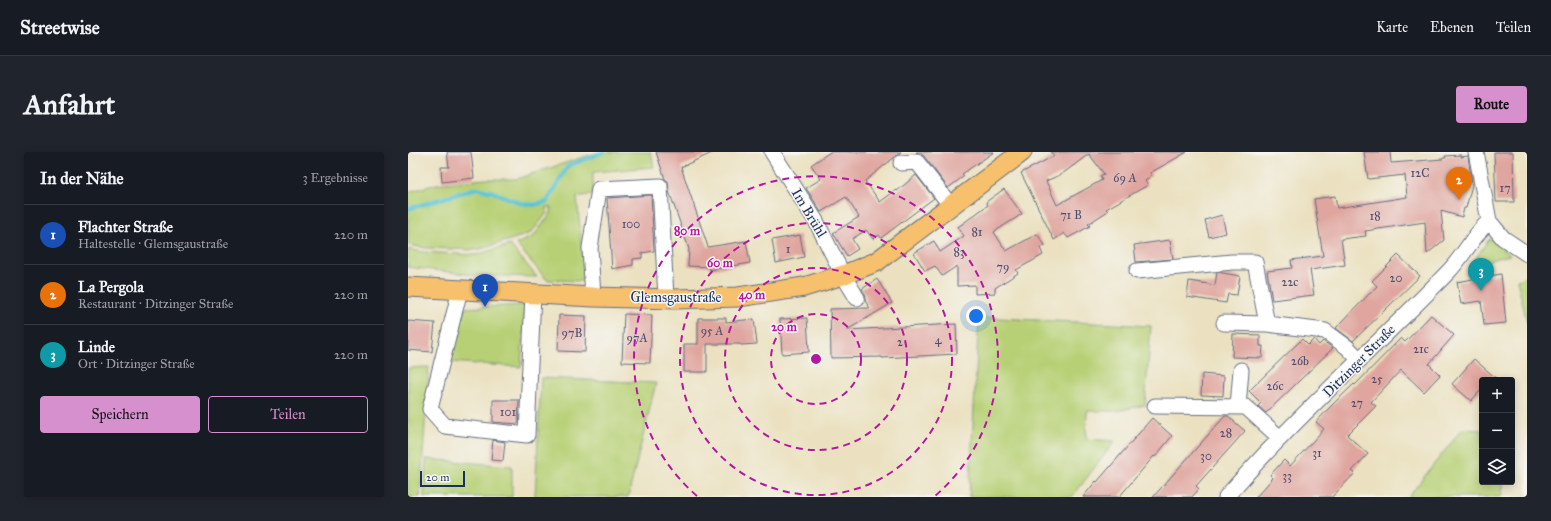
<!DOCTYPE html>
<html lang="de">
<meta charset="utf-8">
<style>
body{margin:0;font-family:"IM FELL Great Primer",serif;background:#20242c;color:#f1f3f6}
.controls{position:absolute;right:12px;bottom:12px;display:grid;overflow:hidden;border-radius:4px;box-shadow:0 2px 10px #0003}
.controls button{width:36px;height:36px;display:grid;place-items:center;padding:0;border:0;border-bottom:1px solid #363941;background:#171b24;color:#f1f3f6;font:20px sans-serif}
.scale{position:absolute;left:12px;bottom:10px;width:45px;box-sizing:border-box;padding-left:4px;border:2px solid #1b2f5e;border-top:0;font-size:11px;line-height:14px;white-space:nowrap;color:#1b2f5e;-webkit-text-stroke:3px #f6f6f2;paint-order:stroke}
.you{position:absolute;left:568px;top:164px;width:14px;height:14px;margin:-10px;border:3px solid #fff;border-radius:50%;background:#1a73e8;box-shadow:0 0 0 6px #1a73e833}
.badge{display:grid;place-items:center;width:26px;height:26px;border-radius:50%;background:#d690ce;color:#fff;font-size:13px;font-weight:700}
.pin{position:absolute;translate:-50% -33px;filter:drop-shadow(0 1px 2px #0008)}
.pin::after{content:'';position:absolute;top:21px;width:14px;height:12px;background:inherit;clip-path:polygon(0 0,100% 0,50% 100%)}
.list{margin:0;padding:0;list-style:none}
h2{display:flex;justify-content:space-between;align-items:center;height:52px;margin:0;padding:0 16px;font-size:17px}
h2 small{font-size:13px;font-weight:400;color:#9ea1a6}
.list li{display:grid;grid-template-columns:26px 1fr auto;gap:12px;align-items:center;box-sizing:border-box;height:60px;padding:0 16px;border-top:1px solid #363941}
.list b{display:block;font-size:15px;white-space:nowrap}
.list p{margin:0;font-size:13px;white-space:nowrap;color:#9ea1a6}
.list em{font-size:13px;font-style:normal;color:#9ea1a6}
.actions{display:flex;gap:8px;padding:12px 16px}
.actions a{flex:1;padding:9px 0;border:1px solid #d690ce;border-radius:4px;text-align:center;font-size:14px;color:#d690ce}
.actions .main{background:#d690ce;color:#111}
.icon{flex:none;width:22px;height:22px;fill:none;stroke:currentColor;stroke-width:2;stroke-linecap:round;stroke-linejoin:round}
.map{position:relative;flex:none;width:1119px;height:345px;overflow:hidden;border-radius:4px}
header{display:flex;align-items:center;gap:24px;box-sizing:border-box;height:56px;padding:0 20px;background:#171b24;border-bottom:1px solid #363941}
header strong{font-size:19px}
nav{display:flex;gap:22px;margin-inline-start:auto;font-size:14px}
.intro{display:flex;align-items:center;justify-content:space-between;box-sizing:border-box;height:96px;padding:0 24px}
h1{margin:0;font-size:28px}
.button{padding:10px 18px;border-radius:4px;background:#d690ce;color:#111;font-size:14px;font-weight:700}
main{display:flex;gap:24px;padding:0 24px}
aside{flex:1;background:#171b24;border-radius:4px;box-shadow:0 2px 10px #0003}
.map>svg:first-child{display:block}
.green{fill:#b7d075;stroke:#69806a}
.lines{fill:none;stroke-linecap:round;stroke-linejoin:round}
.stream{stroke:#56c2d0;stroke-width:4.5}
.building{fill:#dfa59e;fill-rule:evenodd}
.minor-casing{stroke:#646d80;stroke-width:17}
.major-casing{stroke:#646d80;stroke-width:21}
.minor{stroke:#fff;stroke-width:15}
.major{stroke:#f7c06c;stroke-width:19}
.ring{fill:none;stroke:#b5179e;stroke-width:2;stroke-dasharray:7 5}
.labels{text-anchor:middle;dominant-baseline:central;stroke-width:3;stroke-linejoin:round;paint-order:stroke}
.number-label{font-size:12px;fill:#4c4c6e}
.street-label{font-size:14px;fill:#1b2f5e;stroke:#f6f6f2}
.centre{fill:#b5179e;stroke:#f6f6f2;stroke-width:2}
.ring-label{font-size:12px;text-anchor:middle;font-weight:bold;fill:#b5179e;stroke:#f6f6f2;stroke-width:3;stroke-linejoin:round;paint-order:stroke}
</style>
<header>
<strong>Streetwise</strong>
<nav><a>Karte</a><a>Ebenen</a><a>Teilen</a></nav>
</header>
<div class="intro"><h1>Anfahrt</h1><a class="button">Route</a></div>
<main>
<aside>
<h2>In der Nähe<small>3 Ergebnisse</small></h2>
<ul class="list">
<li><span class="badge" style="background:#1a4fb4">1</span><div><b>Flachter Straße</b><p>Haltestelle · Glemsgaustraße</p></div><em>220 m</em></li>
<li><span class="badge" style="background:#e8710a">2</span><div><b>La Pergola</b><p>Restaurant · Ditzinger Straße</p></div><em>220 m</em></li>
<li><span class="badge" style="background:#0f9aa8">3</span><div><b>Linde</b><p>Ort · Ditzinger Straße</p></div><em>220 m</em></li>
</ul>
<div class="actions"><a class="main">Speichern</a><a>Teilen</a></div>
</aside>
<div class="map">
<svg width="1119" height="345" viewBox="0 0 1119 345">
<rect width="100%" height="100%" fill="#f6f6f2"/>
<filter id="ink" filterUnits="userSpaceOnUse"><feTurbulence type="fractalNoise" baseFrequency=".025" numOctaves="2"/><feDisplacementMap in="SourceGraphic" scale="8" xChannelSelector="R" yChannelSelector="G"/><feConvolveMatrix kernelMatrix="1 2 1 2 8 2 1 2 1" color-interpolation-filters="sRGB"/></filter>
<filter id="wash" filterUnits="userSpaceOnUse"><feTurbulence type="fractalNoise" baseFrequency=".012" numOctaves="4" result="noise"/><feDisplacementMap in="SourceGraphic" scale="16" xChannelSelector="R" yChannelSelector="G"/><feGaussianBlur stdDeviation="0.9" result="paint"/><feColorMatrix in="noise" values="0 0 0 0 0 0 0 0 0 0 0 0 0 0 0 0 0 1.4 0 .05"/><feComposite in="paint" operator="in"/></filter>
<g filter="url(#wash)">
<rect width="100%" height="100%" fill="#ebe1c0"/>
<!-- green -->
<path class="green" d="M191,0H243L246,15L185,20V42L169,45L177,129L139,128L108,92L125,85L143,61V55H139V61L123,81L102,88L69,98L18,96L0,93V40L29,32L77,27H108Z
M1082,86L1102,103L1063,113Z
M102,93L129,125L65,123L0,115V97L15,100L68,103Z
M1119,125V171L1109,128Z
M117,153L113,215L42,210L54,156Z
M571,165L743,174L737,253L709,259H679L678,287L707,289L664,345H561Z
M21,215L12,345H0V216Z
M133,226L248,231L220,345H127Z
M1054,277L1074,278V330H1096L1093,345H1000Z
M18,307L104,314V345H16Z"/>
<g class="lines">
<!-- stream -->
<path class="stream" d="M0,57L69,36L85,40L112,51L125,53L139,50L160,14L196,0"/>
</g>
<g id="blocks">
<!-- building -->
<path class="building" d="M39,0H63L66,26L34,30L33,15H41Z
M248,0H306L273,15L300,95L338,89L342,111L302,118L301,115L280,114L281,97L261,39L260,29L257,27Z
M422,0H493L457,29L472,50L488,38L489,39L508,23L526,46L473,86L471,83L465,87L458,78L444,87L450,97L439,104L425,81L451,65L438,45L413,60L398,36L413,27L403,13Z
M508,0H586L554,22L556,24L540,36L516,4Z
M643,0H779L742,21L744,23L737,29L740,33L698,57L700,59L680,72L682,74L660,86L656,81L646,88L613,21L646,4ZM681,2L696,22L692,24L694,28L649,53L638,29L654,22Z
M956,0H982L983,11L1035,7V6H1038L1037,4L1053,3V5L1060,4L1064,33L1058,56H1056L1054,65L1033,59L1036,88L1019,102L1017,70L957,79L958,84L933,87L937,113L902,118L906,143L864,148L859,119L884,116L883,108L915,104L906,47L927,44L929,56L999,45L997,23L960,27Z
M1086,0H1105L1106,50H1088Z
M596,37L614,62L586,80L598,99L629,82L637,93L632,96L635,103L608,118L610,121L587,136V141L567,142V133L549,134V114L534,124L527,114L517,119L506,101L526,89L532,100L556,84L550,75L580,53L578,50Z
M243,43L246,99L234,101V106L225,107V113L204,117L199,46Z
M814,63L818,81L801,85L797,68Z
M392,83L396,105L368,111L364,88Z
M762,88L765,107L728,110L726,93Z
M990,103L1012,124L945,189L928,176L969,134L964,129Z
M809,120L832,124L829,143L820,142L818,151L779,145L781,129L807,133Z
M1093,122L1098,171L1076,173L1073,149L1053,152L1049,130Z
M469,127L484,151L439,178L548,172L549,202L474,206V205L423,206L422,157L462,156L457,149L458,145L454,137Z
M216,162L244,163L242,211L214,210Z
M151,163L178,164L177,200L150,199Z
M1023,163L1046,183L1021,212L1032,223L1016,240L993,218L963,250L968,254L939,283L960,302L944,319L947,321L924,345H848L865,326L862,323L876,308L882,314L916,277L908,270L923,254L946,232L947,233L993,186L997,190Z
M290,166H318V170L346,167L349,192L333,193L332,192H299V220H276V192H290Z
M399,166L401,200L374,202L372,167Z
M0,169L27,171L24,200L0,198Z
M825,182L852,183V194H855L854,206L824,205Z
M894,187L900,193L906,187L911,193L915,189L925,196L858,261L850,254L853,251L841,239Z
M1066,207L1090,228H1074V237L1063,249L1044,232Z
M794,222L816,224L815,244L793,243Z
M85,248H111L110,272L85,270Z
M817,264H820L837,279L788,334L791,337L784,345H745Z
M744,266L764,284L747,305L746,304L711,345H675L688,329L689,330Z
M85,288L97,290L95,309L83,308Z"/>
</g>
</g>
<g filter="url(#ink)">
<use href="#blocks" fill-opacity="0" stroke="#646d80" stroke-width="1"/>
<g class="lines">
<!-- minor casing -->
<g class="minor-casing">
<path id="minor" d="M364,0L408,69L435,123L449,146
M1068,0L1081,69L1095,86L1119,102
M493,11L509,10L543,54
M729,119L824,110H847L859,172
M52,138L22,257L37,274L119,283L125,141
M185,145L182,96L191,37L252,34L258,146
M816,171L859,172L917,179L939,195L952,208
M747,254L838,255L872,286
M830,255L833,218
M818,345C887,265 968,195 1041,119C1056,103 1065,84 1081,69"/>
</g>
<!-- major casing -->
<g class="major-casing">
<path id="major" d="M0,135L185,145L267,147L330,145L396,135L435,123L468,110L614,0"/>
</g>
<!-- minor -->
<use href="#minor" class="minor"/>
<!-- major -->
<use href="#major" class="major"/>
</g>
</g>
<!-- distance rings -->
<g class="ring">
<circle cx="408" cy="207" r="45"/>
<circle cx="408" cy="207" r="91"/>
<circle cx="408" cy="207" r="136"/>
<path d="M289 344A182 182 0 1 1 527 344"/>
</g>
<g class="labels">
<!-- number labels -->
<g class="number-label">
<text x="1012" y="21">12C</text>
<text x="717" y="26">69 A</text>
<text x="1097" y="36">17</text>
<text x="663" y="63">71 B</text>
<text x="967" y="64">18</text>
<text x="223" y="72">100</text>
<text x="569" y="80">81</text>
<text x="380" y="97">1</text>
<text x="551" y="100">83</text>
<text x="595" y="115">79</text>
<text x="988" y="126">20</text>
<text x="882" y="130">22c</text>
<text x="304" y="179">95 A</text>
<text x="164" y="181">97B</text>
<text x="229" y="186">97A</text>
<text x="530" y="188">4</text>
<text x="492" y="190">2</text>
<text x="1013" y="197">21c</text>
<text x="892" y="209">26b</text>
<text x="969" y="227">25</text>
<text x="867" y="234">26c</text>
<text x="949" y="251">27</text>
<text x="100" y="260">101</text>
<text x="818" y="281">28</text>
<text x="909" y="301">31</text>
<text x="798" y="304">30</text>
<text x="879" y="324">33</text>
</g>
<!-- street labels -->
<g class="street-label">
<text transform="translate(401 61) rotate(59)">Im Brühl</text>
<text x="268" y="145">Glemsgaustraße</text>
<text transform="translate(951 209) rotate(-45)">Ditzinger Straße</text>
</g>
</g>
<circle cx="408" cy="207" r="6" class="centre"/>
<g class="ring-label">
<text x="279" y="83">80 m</text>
<text x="312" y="115">60 m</text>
<text x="344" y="147">40 m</text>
<text x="376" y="179">20 m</text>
</g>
</svg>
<div class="controls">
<button>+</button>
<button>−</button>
<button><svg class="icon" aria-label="layers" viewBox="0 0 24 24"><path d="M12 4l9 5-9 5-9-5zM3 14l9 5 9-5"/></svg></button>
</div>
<div class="scale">20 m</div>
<div class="you"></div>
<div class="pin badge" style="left:77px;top:155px;background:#1a4fb4">1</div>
<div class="pin badge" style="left:1051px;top:48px;background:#e8710a">2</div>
<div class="pin badge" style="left:1073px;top:139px;background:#0f9aa8">3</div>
</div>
</main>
